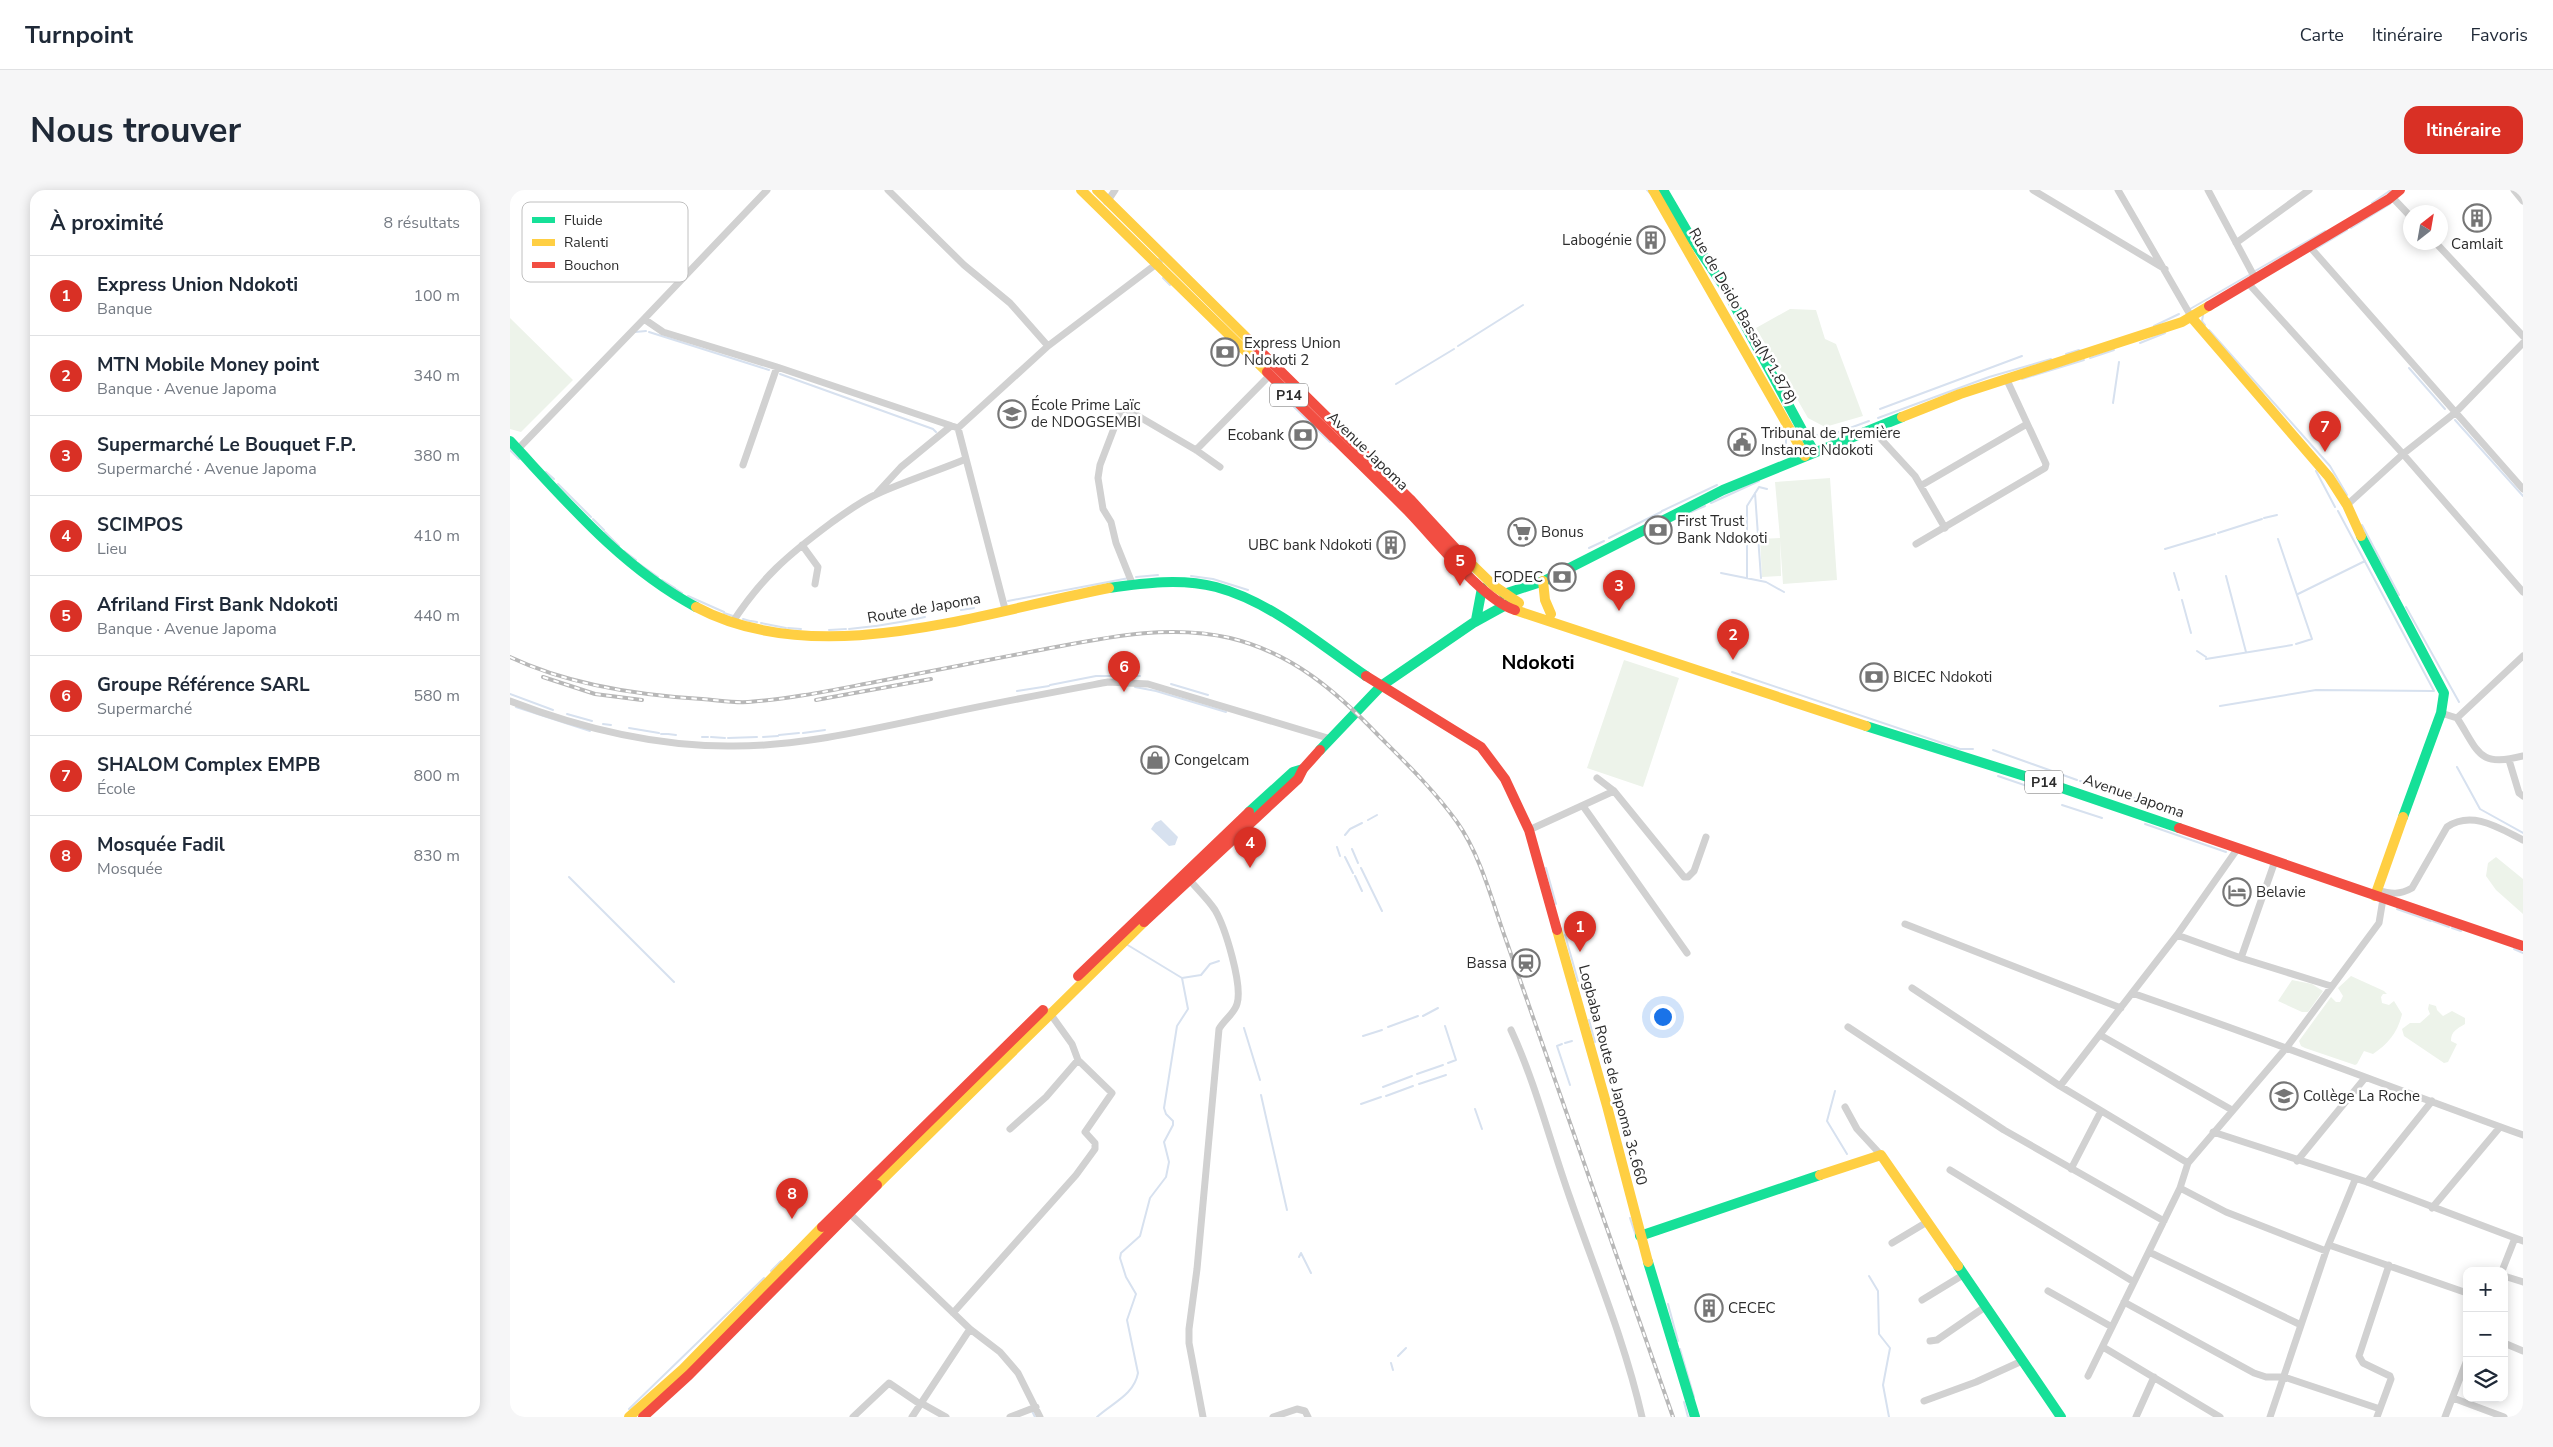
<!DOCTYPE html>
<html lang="fr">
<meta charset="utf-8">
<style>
body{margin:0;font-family:"Nunito Sans",sans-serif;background:#f6f6f7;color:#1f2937}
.controls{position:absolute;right:15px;bottom:15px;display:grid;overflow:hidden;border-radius:10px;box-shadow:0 2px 12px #0003}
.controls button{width:45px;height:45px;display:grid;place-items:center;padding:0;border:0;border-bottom:1px solid #e0e1e3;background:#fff;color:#1f2937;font:25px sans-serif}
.compass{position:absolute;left:1893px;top:15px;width:45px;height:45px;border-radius:50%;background:#fff;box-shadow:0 2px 12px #0003;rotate:31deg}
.you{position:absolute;left:1152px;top:826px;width:18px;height:18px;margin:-12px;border:4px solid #fff;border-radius:50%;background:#1a73e8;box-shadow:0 0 0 8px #1a73e833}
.badge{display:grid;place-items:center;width:32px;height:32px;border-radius:50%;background:#d93025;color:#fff;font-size:16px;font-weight:700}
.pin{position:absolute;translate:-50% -41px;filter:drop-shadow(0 1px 2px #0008)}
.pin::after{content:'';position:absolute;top:26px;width:18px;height:15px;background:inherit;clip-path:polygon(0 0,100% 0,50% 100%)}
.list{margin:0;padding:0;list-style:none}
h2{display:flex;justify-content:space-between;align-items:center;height:65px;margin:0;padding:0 20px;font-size:21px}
h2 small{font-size:16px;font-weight:400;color:#747a83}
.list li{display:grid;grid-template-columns:32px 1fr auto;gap:15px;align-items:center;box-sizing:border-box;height:80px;padding:0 20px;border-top:1px solid #e0e1e3}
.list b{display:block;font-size:19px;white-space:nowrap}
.list p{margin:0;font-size:16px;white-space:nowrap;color:#747a83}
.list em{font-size:16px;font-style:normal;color:#747a83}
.icon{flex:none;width:28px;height:28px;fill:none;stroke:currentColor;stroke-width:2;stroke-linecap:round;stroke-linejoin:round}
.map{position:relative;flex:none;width:2013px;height:1227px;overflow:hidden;border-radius:15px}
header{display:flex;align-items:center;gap:30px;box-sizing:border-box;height:70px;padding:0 25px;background:#fff;border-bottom:1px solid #e0e1e3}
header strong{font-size:24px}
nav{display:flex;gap:28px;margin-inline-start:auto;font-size:18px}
.intro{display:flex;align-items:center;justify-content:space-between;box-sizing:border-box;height:120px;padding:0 30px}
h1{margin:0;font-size:35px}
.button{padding:12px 22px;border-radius:15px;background:#d93025;color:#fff;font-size:18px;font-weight:700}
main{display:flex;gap:30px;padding:0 30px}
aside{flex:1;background:#fff;border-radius:15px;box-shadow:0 2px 12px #0003}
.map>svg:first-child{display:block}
.green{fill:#edf3ea}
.water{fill:#d7e1ef}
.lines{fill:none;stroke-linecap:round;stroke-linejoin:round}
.stream{stroke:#d7e1ef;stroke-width:2}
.street{stroke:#d1d1d1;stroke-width:7}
.fast{stroke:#16e098;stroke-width:10}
.slow{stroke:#ffcf43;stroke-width:10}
.jam{stroke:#f24e42;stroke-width:10}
.rail-casing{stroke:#b8b8b8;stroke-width:4}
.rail{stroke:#fff;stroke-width:2;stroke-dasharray:5.5;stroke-linecap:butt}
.labels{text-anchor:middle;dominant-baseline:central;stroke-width:5;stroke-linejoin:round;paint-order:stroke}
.shield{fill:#fff;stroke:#6b6b6b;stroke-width:1}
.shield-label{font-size:14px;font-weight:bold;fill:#2c2c2c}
.poi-label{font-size:15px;fill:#2c2c2c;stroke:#fff;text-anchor:start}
.street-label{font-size:15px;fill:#2c2c2c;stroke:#fff}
.district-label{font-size:20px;font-weight:bold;fill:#000;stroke:#fff}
.key{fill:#fff;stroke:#c0c0c0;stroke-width:1}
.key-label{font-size:14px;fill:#2c2c2c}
</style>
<header>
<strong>Turnpoint</strong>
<nav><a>Carte</a><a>Itinéraire</a><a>Favoris</a></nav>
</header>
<div class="intro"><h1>Nous trouver</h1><a class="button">Itinéraire</a></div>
<main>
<aside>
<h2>À proximité<small>8 résultats</small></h2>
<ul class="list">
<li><span class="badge">1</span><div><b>Express Union Ndokoti</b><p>Banque</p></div><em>100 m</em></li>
<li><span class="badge">2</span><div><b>MTN Mobile Money point</b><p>Banque · Avenue Japoma</p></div><em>340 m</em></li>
<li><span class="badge">3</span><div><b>Supermarché Le Bouquet F.P.</b><p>Supermarché · Avenue Japoma</p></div><em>380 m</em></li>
<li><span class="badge">4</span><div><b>SCIMPOS</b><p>Lieu</p></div><em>410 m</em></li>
<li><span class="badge">5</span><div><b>Afriland First Bank Ndokoti</b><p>Banque · Avenue Japoma</p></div><em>440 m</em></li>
<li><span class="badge">6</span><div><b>Groupe Référence SARL</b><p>Supermarché</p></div><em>580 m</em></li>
<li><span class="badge">7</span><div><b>SHALOM Complex EMPB</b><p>École</p></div><em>800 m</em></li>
<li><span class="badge">8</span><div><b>Mosquée Fadil</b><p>Mosquée</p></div><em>830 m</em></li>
</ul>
</aside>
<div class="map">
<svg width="2013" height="1227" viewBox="0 0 2013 1227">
<rect width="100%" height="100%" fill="#fff"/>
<!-- green -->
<path class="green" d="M1280,119L1306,120L1315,149L1326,154L1353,226L1315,237L1298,228L1246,138Z
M0,128L63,190L11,242L0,239Z
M1320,288L1327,390L1273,394L1270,350L1271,386L1252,387L1250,349L1270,348L1265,292Z
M1114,470L1169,488L1133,597L1077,578Z
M1986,667L2013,689V724L1986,700L1976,686L1978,673Z
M1841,786L1874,801L1877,804H1873L1871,807L1872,813L1879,815L1884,811L1892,824C1888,842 1878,854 1863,864L1854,861L1847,874L1845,875L1795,858L1791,856L1789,851L1821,807L1826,812H1830L1833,806L1828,798Z
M1782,790L1802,794L1813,801L1798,822H1792L1768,811Z
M1919,814L1926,816L1927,820L1933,826L1942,821L1955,828V834C1947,839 1941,841 1941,851L1947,854L1938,872L1934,873L1894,846L1892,839L1900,833H1910L1920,824L1918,819Z"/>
<!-- water -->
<path class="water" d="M651,630L668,647L665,655L659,656L641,639L645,633Z"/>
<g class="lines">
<!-- stream -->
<path class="stream" d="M1137,0L1142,5
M1862,13L1881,0
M1841,38L1880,14
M1807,58L1837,40
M1745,81L1815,41
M653,88L660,95
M1680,119L1739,85
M1693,125L1692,131L1695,135
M1644,136L1669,124
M1699,140L1820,276L1837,305
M125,142L136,141
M139,142L259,180
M1630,153L1655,143
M948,156L1013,115
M1556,164L1569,160
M1580,168L1604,160
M1899,178L1935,219
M270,184L423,239L426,242
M1512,189L1574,170
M886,194L944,159
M780,213L820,252
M1603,213L1609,172
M1370,219L1512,166
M1368,228L1479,187L1541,169
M1945,230L2013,306
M1301,245L1318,246L1359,231
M0,260L9,269
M1267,265L1276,253V242
M1806,281L1825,317
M36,282L44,289
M48,294L81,327
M1245,303L1251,388
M1201,313L1249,291
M1152,321L1207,295
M1181,322L1195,316
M1754,328L1767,325
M83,329L94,340
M1852,337V335L1889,405
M95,342L109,356
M1708,343L1752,329
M1099,348L1151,322
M1768,349L1802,449L1786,454
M1079,358L1094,351
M1655,359L1705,344
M114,361L126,370
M128,373L148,387
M1211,383L1256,392L1274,402
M1664,383L1669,400
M681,386L703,389L738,400
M1716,386L1736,462
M626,387L648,385
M1237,388V316L1249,297L1257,299
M152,390L165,398
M166,399L172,403
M1788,404L1855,371
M178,406L214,422
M1672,410L1681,443
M498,411L619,388
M1896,417L1949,512
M451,420L464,418
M214,423L223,426
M233,429L240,431
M406,429L415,427
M241,431L247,432
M396,431L404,429
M251,433L276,438
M366,436L396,431
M278,438L291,439
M339,439L365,436
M319,440L336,439
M1687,461L1696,467
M1696,469L1782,455
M1222,482L1450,559H1463
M661,494L698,505
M540,495L586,486H630
M625,497L646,501L716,522
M507,501L539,496
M0,504L43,520
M1710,516L1806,500L1924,501L1828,321
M6,517L80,541
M57,524L82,531
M93,534L101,535
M119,538L149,543
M293,543L315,540
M151,544H157
M158,544L166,545
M269,545L289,543
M192,547H198
M201,547L215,548
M253,547L268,546
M218,548L247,547
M1483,560L1567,590
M1947,577L1970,619L2013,643
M1488,586L1520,597
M1570,591L1587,596
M1590,597L1648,616
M1552,615L1592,628
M858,630L867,625
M1635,634L1716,662
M835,645L840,639L852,633
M827,657L830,666
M842,659L848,673
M835,667L843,683
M851,678L872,721
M1036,678L1046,714
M845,686L852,701
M59,687L164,792
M1887,719L1921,731
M1923,731L1939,737
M1942,738L1951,741
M1055,745L1068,791
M2004,759L2013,763
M672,788L691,785L700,774L709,771
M913,826L928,818
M1079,830L1085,852
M935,836L946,870L938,873
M878,837L908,826
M734,838L750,890
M853,846L872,840
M1055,853L1062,851
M1052,854L1047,856L1060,895
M907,884L933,875
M909,894L936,885
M873,897L902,886
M1325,901L1317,931L1337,964
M751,905L777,1020
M876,906L903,896
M851,914L871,907
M965,919L972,939
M1120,1028L1126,1046
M789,1067L791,1063L801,1083
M261,1081L271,1071
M1359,1086L1368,1101L1369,1144L1380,1158L1373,1195L1379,1227
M1158,1114L1168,1151
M1170,1159L1184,1207
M888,1166L896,1158
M881,1173L883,1180
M1174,1212L1178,1227
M119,1219L254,1088
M522,1221L525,1227
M587,1227C602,1213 624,1205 628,1183L617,1130L626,1104L616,1087L610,1068L611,1063L630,1046L640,1008L656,987L659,972L654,952L663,935V931L656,924L654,918L667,836L678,819L672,788L616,754"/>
<!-- street -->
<path class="street" d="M378,0L454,75L500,113L538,156
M1523,0L1655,79
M1608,0L1682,128
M1698,0L1745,88
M2004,0L2013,11
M1882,7L1900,26
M597,12L605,0
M1925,52L2013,146
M1726,53L1799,0
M1800,57L2013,299
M1738,93L1893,264L2013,402
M134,129L257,0
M448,238L495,419
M1370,248L1405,286L1435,338
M8,259L134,129L153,142L267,177L448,238L538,156L649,72
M686,260L759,186
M233,275L267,177
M1412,295L1517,234
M367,303L391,277L441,236
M1837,315L1893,264L1946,222L2013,153
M1406,354L1535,278L1536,274L1496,188
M292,355L308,377L305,394
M622,393L606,353L601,332L593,319L588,288L590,275L611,220L616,219L686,260L710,277
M222,433C251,388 278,365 321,333C335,323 351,311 367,304C396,291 427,281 456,269
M0,511C70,538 142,556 218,556C286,557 353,541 420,527C479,514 539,503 598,492L638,494L821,549
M1931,523L1947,528L2013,466
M1947,528C1969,562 1968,578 2013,566
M1999,570L2009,603L2013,606
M1087,588L1104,601L1174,687H1178L1184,681L1196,647
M1073,616L1177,763
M1019,640L1104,601
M678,688C686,698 698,709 705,720C715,737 733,795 727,814C724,824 714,830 709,839L687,1079L679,1139V1153L693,1227
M1867,700C1881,704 1890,705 1902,698L1937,637C1962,620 1989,638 2013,650
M1395,734L1611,818
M1667,745L1731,768L1821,796
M1731,768L1765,671
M1402,798L1550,896L1678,973
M1622,803C1753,848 1883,898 2013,945
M1338,837L1494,940L1654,1031
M1001,840C1026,894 1040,952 1060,1008C1085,1080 1115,1152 1132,1227
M1590,845L1722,920
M1550,896L1667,745L1728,658
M1335,917L1347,939L1371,965
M500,939L536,907L568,870
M1703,942L1857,992L2013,1051
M1787,971L1855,888
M1561,979L1591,921
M1440,980L1624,1092
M1857,992L1922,911
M1670,998L1716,1022L1816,1061
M1922,1018L1990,937
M339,1023L460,1139L490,1162L508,1183L530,1227
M1382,1053L1417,1032
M1819,1055L1957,1103
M1639,1062L1791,1135
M1992,1081L2005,1048
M1994,1086L2013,1092
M1538,1101L1602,1137
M1412,1110L1453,1085
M1614,1112L1744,1183L1756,1187H1774L1870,1219
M443,1123L566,985L585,959V953L575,942L602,903L568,870L562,854L539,822
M1420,1151L1427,1150L1475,1117
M1994,1153L2013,1161
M1593,1157L1710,1227
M1578,1186L1670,998L1678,973L1777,857L1869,733L1873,709
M1943,1208L1994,1227
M1414,1211L1466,1192L1512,1171
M411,1213L436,1227
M343,1227L379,1193L410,1214
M402,1227L460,1139
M500,1227L526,1217
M763,1227L787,1219L795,1221L798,1227
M1626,1227L1644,1187
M1760,1227L1816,1061L1845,990
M1867,1227L1881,1189L1880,1186L1853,1173L1849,1166L1879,1075
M1935,1227L1957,1170"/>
<!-- fast -->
<path class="fast" d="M1153,0L1181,48L1215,98L1304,262
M0,251C57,312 111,377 186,417
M1851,346L1934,503L1931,523L1893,627
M599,398C634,393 671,388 706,397C762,412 809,454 856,486
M994,404L1034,391L1213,300L1392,227
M966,430L972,398
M1356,536L1546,596L1669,638
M810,560L871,496L963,433L1003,411
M739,622L783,582L793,579
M1130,1046L1310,985
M1138,1072L1185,1227
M1448,1076L1551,1227"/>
<!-- slow -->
<path class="slow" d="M571,0L757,182
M587,0L738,149
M1143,0L1295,266
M1682,128L1819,287L1837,315L1851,346
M1392,227L1450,204L1672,132L1699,116
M946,359L984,396L1009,413
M1033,391L1035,410L1041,424
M186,417C308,482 473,422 599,398
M1005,420L1356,536
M1865,706L1893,627
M1047,740L1097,916L1138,1072
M1310,985L1371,965L1448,1076
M367,995L634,732
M119,1227L173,1179L312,1037"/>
<!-- jam -->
<path class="jam" d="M1699,116L1879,9L1890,0
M738,149L900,309L946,359
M757,182C803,228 850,273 896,319C922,345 972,410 1005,420
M856,486L971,557L995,589L1019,640L1047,740
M1669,638L2013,756
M634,732L788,589L793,579L810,560
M568,786L739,622
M312,1037L533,820
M133,1227L179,1185L367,995"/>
<!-- rail casing -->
<g class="rail-casing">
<path id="rail" d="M0,467C59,495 127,505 192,509C207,510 223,513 238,512C281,509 323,500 365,492C418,482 471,471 525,461C590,449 655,433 720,448C782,463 826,501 869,546C896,573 924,600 947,632C971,666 982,711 996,750L1163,1227
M33,487L85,504L132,510
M306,510L421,489"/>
</g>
<!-- rail -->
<use href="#rail" class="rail"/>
</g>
<!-- icons -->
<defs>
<g id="building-ring" transform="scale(1.4375)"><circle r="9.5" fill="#fff" stroke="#767676" stroke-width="1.5"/><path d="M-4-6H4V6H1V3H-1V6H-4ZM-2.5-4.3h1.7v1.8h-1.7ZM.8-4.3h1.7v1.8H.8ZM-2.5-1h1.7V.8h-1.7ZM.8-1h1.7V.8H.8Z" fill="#767676"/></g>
<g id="bank-ring" transform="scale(1.4375)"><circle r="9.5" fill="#fff" stroke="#767676" stroke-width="1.5"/><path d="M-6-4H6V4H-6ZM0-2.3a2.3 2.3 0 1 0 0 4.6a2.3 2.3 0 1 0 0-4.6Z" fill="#767676"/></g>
<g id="school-ring" transform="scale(1.4375)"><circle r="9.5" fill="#fff" stroke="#767676" stroke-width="1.5"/><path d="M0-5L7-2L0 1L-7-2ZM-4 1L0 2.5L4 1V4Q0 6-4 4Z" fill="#767676"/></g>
<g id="civic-ring" transform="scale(1.4375)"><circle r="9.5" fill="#fff" stroke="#767676" stroke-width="1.5"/><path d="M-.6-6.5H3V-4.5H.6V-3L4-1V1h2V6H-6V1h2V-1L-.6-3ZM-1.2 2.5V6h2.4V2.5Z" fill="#767676"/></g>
<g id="supermarket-ring" transform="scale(1.4375)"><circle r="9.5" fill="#fff" stroke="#767676" stroke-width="1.5"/><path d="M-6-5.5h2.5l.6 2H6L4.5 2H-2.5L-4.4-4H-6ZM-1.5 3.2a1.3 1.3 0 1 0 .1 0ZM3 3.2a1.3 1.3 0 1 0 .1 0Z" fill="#767676"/></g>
<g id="shop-ring" transform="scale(1.4375)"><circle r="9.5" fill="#fff" stroke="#767676" stroke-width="1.5"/><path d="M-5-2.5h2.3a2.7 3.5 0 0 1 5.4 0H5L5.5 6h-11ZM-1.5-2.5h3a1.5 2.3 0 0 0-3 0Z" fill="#767676"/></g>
<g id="hotel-ring" transform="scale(1.4375)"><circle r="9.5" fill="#fff" stroke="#767676" stroke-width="1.5"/><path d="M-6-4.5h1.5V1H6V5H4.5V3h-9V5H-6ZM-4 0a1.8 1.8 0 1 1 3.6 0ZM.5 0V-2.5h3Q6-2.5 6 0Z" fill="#767676"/></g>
<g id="station-ring" transform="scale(1.4375)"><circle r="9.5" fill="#fff" stroke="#767676" stroke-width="1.5"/><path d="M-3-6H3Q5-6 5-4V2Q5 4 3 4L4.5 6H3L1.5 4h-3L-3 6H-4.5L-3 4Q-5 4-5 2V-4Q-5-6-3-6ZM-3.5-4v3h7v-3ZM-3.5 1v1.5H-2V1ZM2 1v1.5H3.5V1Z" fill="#767676"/></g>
</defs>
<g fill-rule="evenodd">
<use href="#building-ring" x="1967" y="28"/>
<use href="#building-ring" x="1141" y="50"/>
<use href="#bank-ring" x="715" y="162"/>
<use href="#school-ring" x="502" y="224"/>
<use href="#bank-ring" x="793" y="245"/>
<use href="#civic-ring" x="1232" y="252"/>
<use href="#bank-ring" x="1148" y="340"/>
<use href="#supermarket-ring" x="1012" y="342"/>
<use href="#building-ring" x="881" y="355"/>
<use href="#bank-ring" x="1052" y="387"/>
<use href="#bank-ring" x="1364" y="487"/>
<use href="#shop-ring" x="645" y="570"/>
<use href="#hotel-ring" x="1727" y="702"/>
<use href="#station-ring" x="1016" y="773"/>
<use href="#school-ring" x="1774" y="906"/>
<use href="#building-ring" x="1199" y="1118"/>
</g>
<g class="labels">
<!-- shield labels -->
<g class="shield">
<rect x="760" y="193.5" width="38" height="23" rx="4"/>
<rect x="1515" y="580.5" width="38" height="23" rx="4"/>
</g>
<g class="shield-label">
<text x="779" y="205">P14</text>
<text x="1534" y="592">P14</text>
</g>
<!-- poi labels -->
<g class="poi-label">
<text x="1122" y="50" text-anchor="end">Labogénie</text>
<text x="1967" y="54" text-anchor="middle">Camlait</text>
<text x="734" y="153">Express Union<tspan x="734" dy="17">Ndokoti 2</tspan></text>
<text x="521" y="215">École Prime Laïc<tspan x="521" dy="17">de NDOGSEMBI</tspan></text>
<text x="1251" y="243">Tribunal de Première<tspan x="1251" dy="17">Instance Ndokoti</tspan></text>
<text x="774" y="245" text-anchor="end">Ecobank</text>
<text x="1167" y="331">First Trust<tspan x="1167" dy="17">Bank Ndokoti</tspan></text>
<text x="1031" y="342">Bonus</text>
<text x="862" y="355" text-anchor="end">UBC bank Ndokoti</text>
<text x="1033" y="387" text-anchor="end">FODEC</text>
<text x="1383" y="487">BICEC Ndokoti</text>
<text x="664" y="570">Congelcam</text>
<text x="1746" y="702">Belavie</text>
<text x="997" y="773" text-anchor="end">Bassa</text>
<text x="1793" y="906">Collège La Roche</text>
<text x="1218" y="1118">CECEC</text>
</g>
<!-- street labels -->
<g class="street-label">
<text transform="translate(1233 126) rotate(60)">Rue de Deido Bassa(N°1.878)</text>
<text transform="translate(858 261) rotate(44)">Avenue Japoma</text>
<text transform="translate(414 418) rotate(-10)">Route de Japoma</text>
<text transform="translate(1624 606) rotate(19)">Avenue Japoma</text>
<text transform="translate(1103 885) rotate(75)">Logbaba Route de Japoma 3c.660</text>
</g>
<!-- district labels -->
<g class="district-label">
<text x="1028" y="472">Ndokoti</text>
</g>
</g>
<!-- legend -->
<rect x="12" y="12" width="166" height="80" rx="8" class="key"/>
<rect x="22" y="27" width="23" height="6" fill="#16e098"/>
<rect x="22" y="49" width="23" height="7" fill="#ffcf43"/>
<rect x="22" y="72" width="23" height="6" fill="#f24e42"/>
<g class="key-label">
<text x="54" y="35">Fluide</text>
<text x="54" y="57">Ralenti</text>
<text x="54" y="80">Bouchon</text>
</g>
</svg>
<div class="controls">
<button>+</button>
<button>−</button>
<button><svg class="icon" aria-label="layers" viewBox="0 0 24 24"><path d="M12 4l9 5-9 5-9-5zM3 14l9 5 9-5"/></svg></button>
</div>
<svg class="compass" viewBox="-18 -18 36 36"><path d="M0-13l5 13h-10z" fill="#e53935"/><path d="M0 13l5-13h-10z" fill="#747a83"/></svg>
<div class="you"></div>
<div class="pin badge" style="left:1070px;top:762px">1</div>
<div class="pin badge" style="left:1223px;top:470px">2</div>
<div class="pin badge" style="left:1109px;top:421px">3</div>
<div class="pin badge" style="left:740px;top:678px">4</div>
<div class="pin badge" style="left:950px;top:396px">5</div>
<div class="pin badge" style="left:614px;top:502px">6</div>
<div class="pin badge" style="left:1815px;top:262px">7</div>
<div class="pin badge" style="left:282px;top:1029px">8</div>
</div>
</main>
